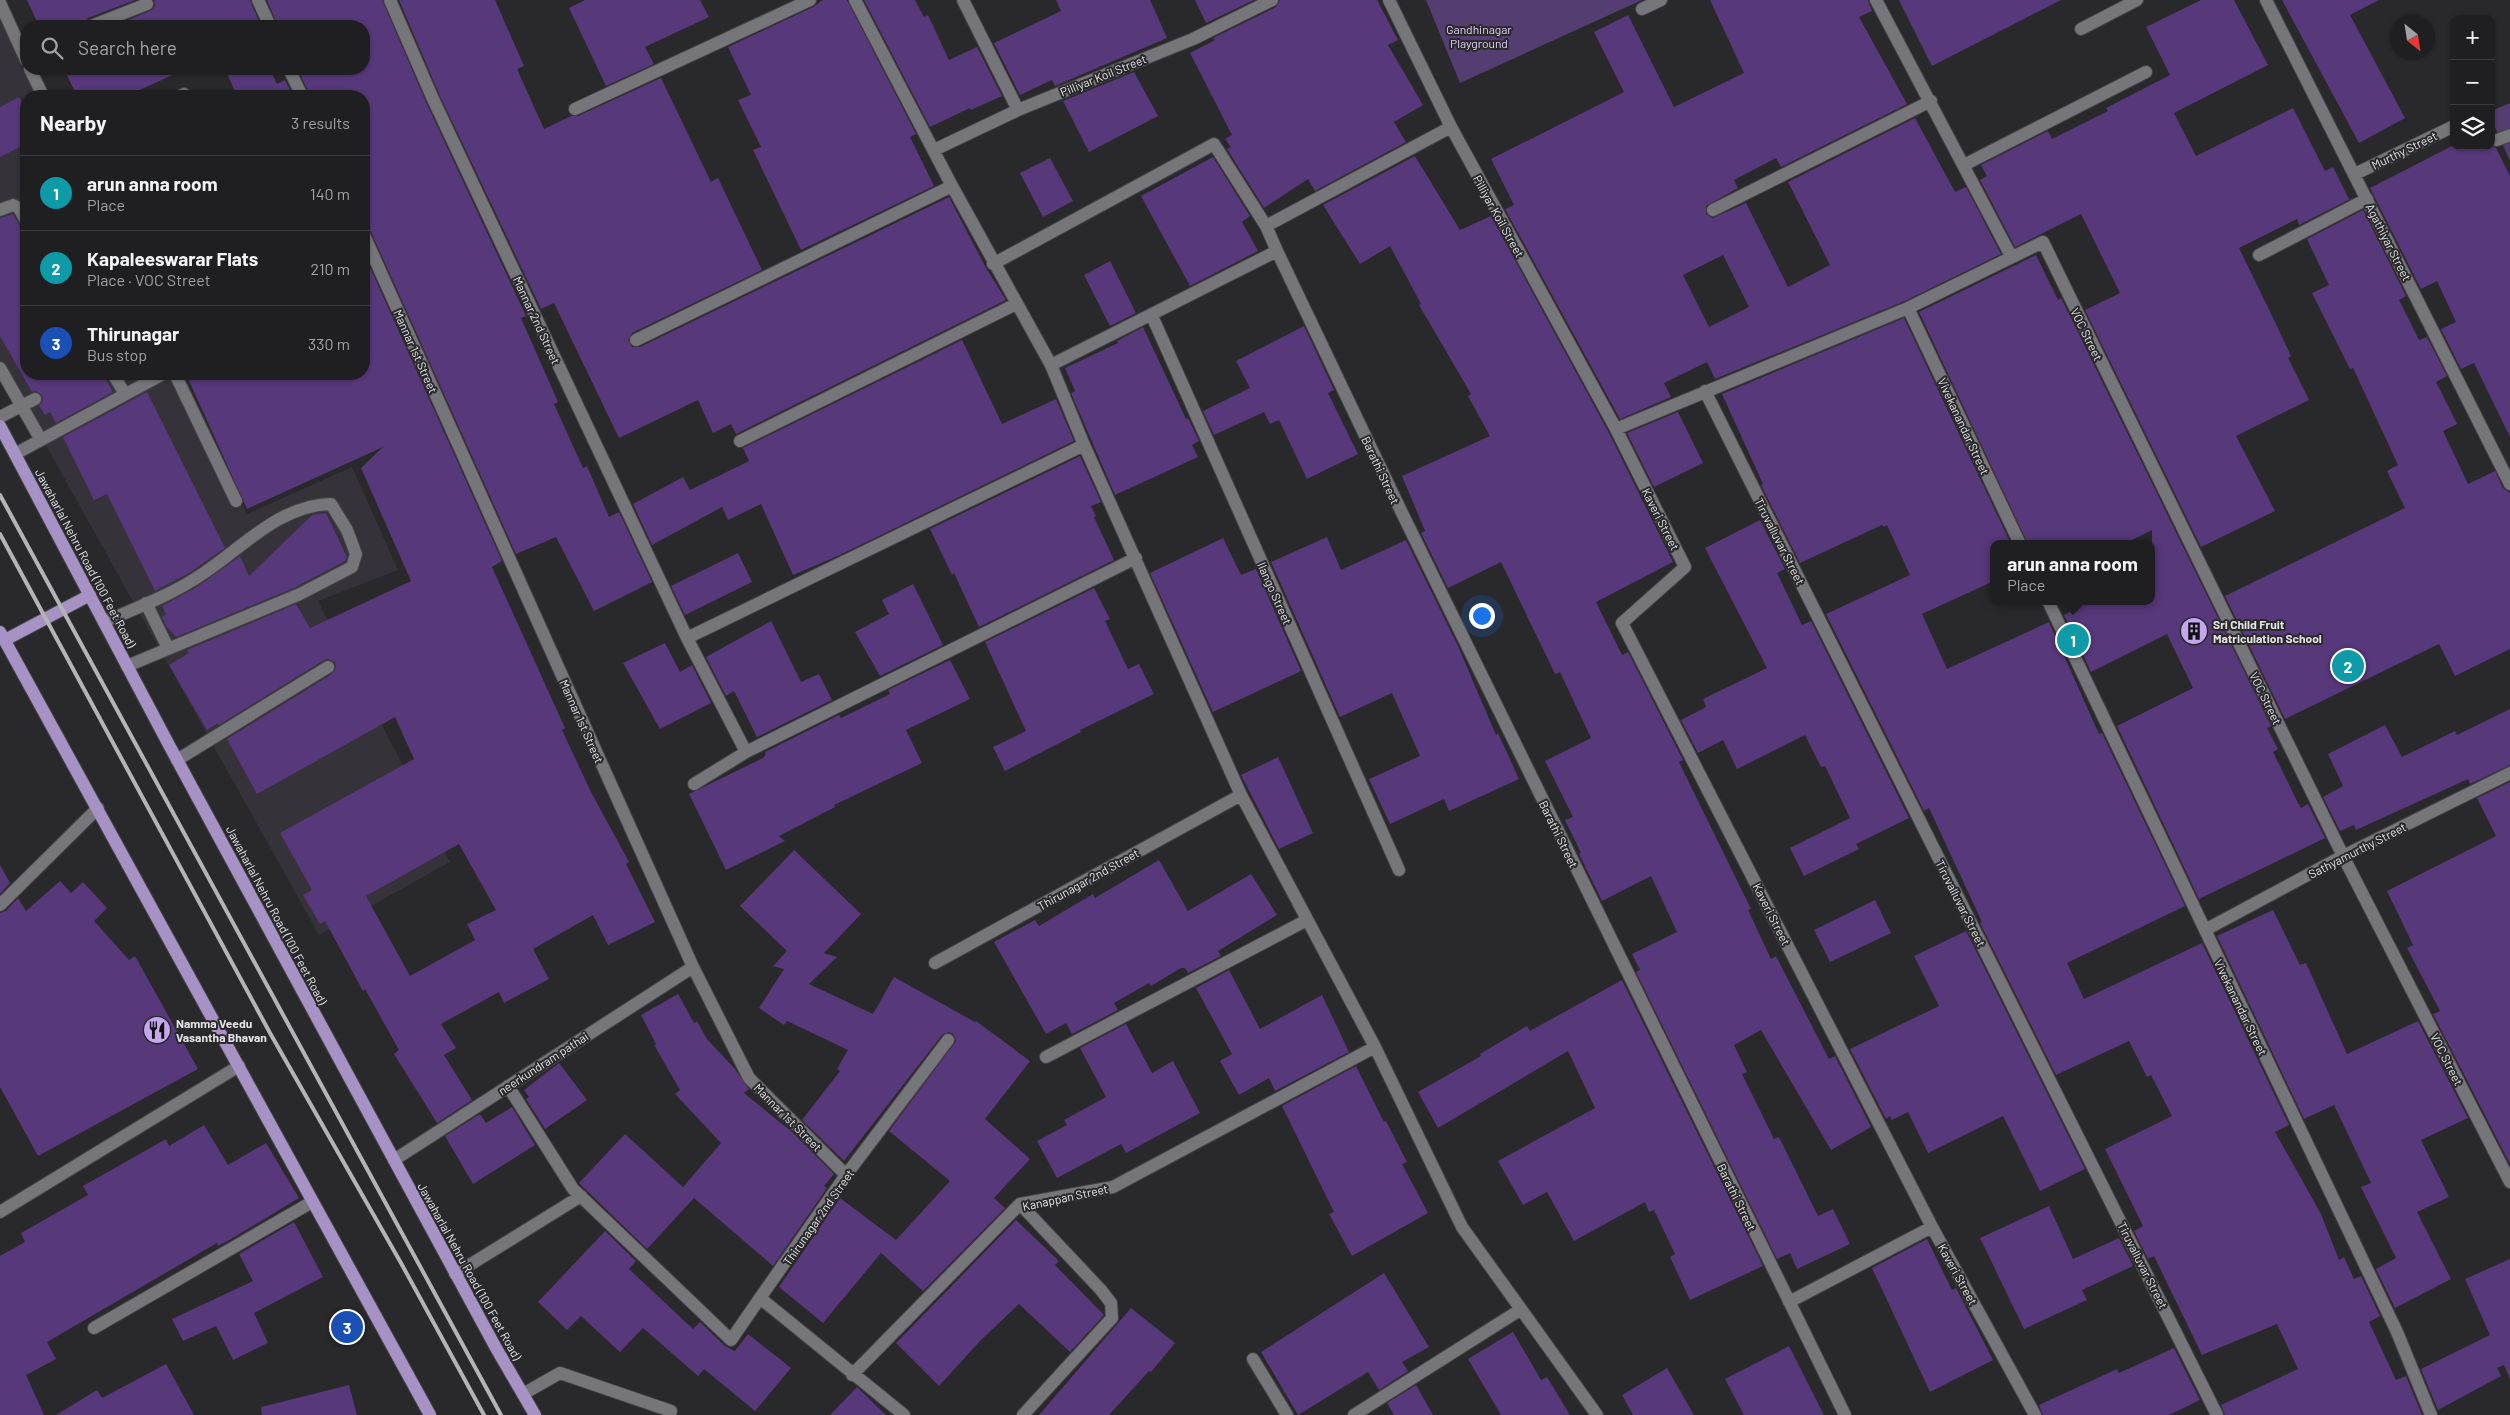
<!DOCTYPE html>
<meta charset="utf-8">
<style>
body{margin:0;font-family:Barlow,sans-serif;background:#2c2b2d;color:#f1f3f6}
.controls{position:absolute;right:15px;top:15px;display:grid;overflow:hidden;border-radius:10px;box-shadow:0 1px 4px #0004}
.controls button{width:45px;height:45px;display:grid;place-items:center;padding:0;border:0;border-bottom:1px solid #3c3c3e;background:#1f1e20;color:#f1f3f6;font:25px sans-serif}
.compass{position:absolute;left:2390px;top:15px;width:45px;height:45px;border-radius:50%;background:#1f1e20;box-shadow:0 1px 4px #0004;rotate:150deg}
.you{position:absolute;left:1481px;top:615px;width:18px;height:18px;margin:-12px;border:4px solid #fff;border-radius:50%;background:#1a73e8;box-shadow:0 0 0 8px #1a73e833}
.badge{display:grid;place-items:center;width:32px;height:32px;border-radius:50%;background:#d93025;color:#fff;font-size:16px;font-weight:700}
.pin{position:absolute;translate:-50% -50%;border:2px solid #fff;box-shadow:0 1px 5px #0006}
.popup{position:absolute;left:1990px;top:540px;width:165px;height:65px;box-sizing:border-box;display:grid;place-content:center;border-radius:10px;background:#1f1e20;filter:drop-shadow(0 1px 4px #0005);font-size:16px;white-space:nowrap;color:#a1a2a5}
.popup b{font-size:19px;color:#f1f3f6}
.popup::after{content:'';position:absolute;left:50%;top:100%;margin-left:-10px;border:10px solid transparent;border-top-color:#1f1e20}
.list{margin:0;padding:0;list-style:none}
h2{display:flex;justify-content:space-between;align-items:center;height:65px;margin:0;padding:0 20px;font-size:21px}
h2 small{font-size:16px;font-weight:400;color:#a1a2a5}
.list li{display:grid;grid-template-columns:32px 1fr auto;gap:15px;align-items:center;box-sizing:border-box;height:75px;padding:0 20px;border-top:1px solid #3c3c3e}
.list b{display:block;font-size:19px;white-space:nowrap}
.list p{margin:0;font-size:16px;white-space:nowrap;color:#a1a2a5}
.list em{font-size:16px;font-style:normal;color:#a1a2a5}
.icon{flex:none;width:28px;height:28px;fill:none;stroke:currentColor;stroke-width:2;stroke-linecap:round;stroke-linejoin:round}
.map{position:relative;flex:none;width:2510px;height:1415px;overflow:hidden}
.search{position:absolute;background:#1f1e20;box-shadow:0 1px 4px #0004;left:20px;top:20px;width:350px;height:55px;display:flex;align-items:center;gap:12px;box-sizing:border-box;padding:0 18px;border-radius:20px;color:#a1a2a5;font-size:19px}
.panel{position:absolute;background:#1f1e20;box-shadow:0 1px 4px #0004;left:20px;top:90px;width:350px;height:290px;border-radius:20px}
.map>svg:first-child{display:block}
.built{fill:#35323a}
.green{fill:#543d70}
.building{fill:#57387a;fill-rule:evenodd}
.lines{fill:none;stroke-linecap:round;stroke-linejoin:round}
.lane-casing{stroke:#444345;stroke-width:14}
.street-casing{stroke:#444345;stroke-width:14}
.primary-casing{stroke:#444345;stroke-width:14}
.lane{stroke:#767579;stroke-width:12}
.street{stroke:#767579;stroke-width:12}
.primary{stroke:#a792c5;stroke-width:12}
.rail{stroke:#b4b3b6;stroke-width:4}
.labels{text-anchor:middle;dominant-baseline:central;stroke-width:4;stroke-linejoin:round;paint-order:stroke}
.park-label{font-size:12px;fill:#e0d0f8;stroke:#29282b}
.street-label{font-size:12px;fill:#e4e3e5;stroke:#29282b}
.poi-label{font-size:12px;font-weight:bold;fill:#e4e3e5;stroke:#29282b;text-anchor:start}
</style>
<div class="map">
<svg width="2510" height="1415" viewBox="0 0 2510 1415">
<rect width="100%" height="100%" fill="#29282b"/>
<!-- built -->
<path class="built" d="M0,4L45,96H26V374H179L247,514L352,467L398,570L318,601L443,843L441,845L450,862L319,935L0,363Z"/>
<!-- green -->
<path class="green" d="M1426,0H1642L1460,83Z
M2510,103V161L2491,118V111Z"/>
<!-- building -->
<path class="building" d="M27,0H135L88,18L83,26H39Z
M154,0H250L261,26H113L150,11L155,6Z
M267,0H382L426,102L526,316L521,318L558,402L554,404L583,468L587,466L609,517L619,512L652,582L594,611L556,537L516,554L371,232L364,227V96H310L300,74L311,69H364V26H278Z
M399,0H495L524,66L517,69L544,129L571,116H578L661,78L711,182L718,178L762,270L632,333L628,340L632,347H640L949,197L986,268L1006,300L736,434L731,424L713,433L698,400L619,438L554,303L541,309L440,96Z
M585,0H700L709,17L645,47L654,64L606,86L569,8Z
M823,0H847L916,134L910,137L934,186L801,250L753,150L761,147L738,100L751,95L728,47L813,7Z
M864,0H915L924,17L928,15L949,60L977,47L1002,96L971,110L970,108L930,127Z
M1056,0H1150L1167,38L1055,86L1052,80L1020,95L994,43L1061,11Z
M1195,0H1254L1206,23Z
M1280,0H1377L1398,40L1388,45L1423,105L1394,122L1406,142L1315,191L1308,179L1264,208L1227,149L1231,147L1225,139L1232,135L1190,53L1215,40L1213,38L1276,7Z
M1710,0H1868L1872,11L1859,17L1907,104L1781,167L1776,158L1734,180L1738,188L1706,206V214L1713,218L1746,203L1788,287L1830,265L1788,182L1915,118L1955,192L1966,187L2001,254L1905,301L1715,379L1707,362L1664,383L1671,397L1620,419L1505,209L1514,205L1491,159L1624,92L1594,32L1628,15L1674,107L1744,73ZM1723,255L1749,307L1709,327L1683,275Z
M1899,0H2061L1932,66Z
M2201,0H2234L2268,65L2174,113L2196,156L2293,108L2325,171L2333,167L2349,199L2356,196L2299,225L2297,219L2239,248L2275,322L2291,356L2288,358L2309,400L2236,436L2275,511L2201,547L2085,310L2120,293L2081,214L2015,247L1980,180L1987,176L1981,165L2048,131L2052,139L2108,111L2106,108L2170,75L2146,27Z
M2282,0H2379L2350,15L2405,118L2359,143Z
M64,69H186L126,96H77Z
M225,69H270L277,84L285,80L293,96H237Z
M1134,72L1158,116L1089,152L1063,101Z
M19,97L26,111V144L0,157V107Z
M2454,145L2491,146L2496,148L2510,176V437L2474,363L2461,369L2441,329L2456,322L2437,281L2421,289L2370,188Z
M1415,156L1460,230L1491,216L1609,433L1673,562L1596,602L1622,655L1628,652L1683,760L1679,762L1751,909L1748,910L1771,959L1776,956L1829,1059L1835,1056L1871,1127L1831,1150L1761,1030L1734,1045L1747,1072L1742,1074L1774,1139L1779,1137L1818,1216L1833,1209L1850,1244L1797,1269L1790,1253L1777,1259L1636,972L1640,970L1632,954L1677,932L1651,876L1602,901L1579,854L1581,853L1565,820L1573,817L1545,761L1591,738L1560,672L1555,674L1501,562L1448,588L1421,533L1425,531L1402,476L1490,436L1468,396L1471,394L1419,305L1421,304L1390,246L1360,264L1323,205Z
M1213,157L1250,216L1242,222L1258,251L1190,286L1141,196Z
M1050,158L1073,201L1043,217L1020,173Z
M2363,210L2406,296L2399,300L2419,340L2427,337L2447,376L2436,382L2457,424L2443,431L2468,484L2495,471L2503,488L2510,493V649L2455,676L2439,644L2285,719L2225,596L2405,508L2387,471L2398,465L2353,368L2350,369L2312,293L2329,285L2307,239Z
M13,214L26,237V374H103L113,392L56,423L50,412L45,415L39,406L43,400L42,395L36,391L32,392L0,336V218Z
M364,254L502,561L492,567L565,728L562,730L591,792L629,862L626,864L655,922L608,945L593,915L533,949L549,979L504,1003L499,992L441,1024L456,1048L444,1055L472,1100L437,1123L394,1054L399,1050L365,989L363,991L325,921L320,924L303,895L312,890L280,833L414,759L395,717L257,794L227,739L332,674L336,667L335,662L328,659L324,660L219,725L218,723L207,730L169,665L189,653L187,650L296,604L310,628L411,581L361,468L383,447L247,509L186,374H364ZM459,844L496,910L467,924L475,940L410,976L366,896Z
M2036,255L2058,300L2061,298L2071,318L2271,726L2267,728L2278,749L2273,752L2298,803L2301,808L2308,804L2325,838L2199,899L2117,726L2193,688L2167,634L2091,672L2064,615L2080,607L2078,601H2152V530L2124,544H2028L1919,312Z
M1110,261L1136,313L1110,326L1084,275Z
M1904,318L2011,544H1994V581L1922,614L1947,669L2049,622L2099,734L2102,733L2185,906L2067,963L2084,999L2202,943L2289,1125L2275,1132L2321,1214L2339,1260L2344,1257L2354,1279L2361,1276L2380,1316L2369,1322L2396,1380L2406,1376L2422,1415H2225L2221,1405L2298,1369L2277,1324L2202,1355L2154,1256L2148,1259L2134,1231L2143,1226L2105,1149L2172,1116L2151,1075L2147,1077L2129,1041L2056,1075L1980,923L1982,922L1929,808L1924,811L1826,614L1910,575L1887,525L1884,527L1882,525L1800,563L1761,485L1763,484L1722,394Z
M1304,326L1334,390L1328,393L1358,454L1307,479L1279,420L1270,424L1264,412L1214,435L1203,411L1250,388L1236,361Z
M1143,327L1186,419L1188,418L1199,441L1192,445L1198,457L1115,495L1071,393L1075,391L1065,368L1118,343L1117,341Z
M962,340L1002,424L1056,399L1074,441L840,555L793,575L761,504L728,520L722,507L652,545L633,504L683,477L690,490L749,461L743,448Z
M147,392L225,548L189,573L155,591L107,494L94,500L63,437Z
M1678,412L1703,463L1654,487L1627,433Z
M1080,456L1101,502L1091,506L1096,516L1094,517L1114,560L979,627L954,573L952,575L930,529Z
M326,513L347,557L345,561L294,588L176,637L166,626L162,617L166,614L162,606L197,587L240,556L249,576L312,515Z
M1760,520L1785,569L1777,573L1802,625L1811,621L1909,818L1856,844L1859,849L1804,876L1790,848L1850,818L1825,766L1821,767L1805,735L1737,769L1723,740L1698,753L1681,720L1706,707L1703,699L1767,668L1705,548Z
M1327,537L1341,570L1406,540L1458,646L1496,735L1498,733L1519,779L1449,811L1444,799L1390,824L1369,779L1420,756L1392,693L1340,717L1271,562Z
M1223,538L1241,575L1256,569L1301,671L1213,712L1150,573Z
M738,553L752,582L685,615L671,586Z
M913,584L943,645L880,676L855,632L889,614L882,600Z
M1094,588L1110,619L1105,621L1128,669L1139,664L1154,694L1080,730L1081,732L1005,771L993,747L1026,731L985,642Z
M771,621L801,682L819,674L832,700L757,737L734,691L726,696L706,657Z
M665,643L680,672L692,665L711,703L660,729L623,663Z
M950,660L970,699L906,730L922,763L834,805L835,807L779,836L785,841L726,870L689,794L763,758L766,754L765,752L839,715L841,718L890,694L888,690Z
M2510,709V765L2470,784L2468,779L2356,830L2354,825L2340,831L2323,797L2343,786L2328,754L2385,725L2402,757L2455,731L2457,735Z
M1278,757L1313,833L1279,849L1241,775Z
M2510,782V1164L2433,1014L2440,1011L2407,948L2413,945L2387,891L2496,836L2477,798Z
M794,850L861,914L824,953L837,957L809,984L873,1014L894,977L975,1022L976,1021L1030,1061L985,1119L1030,1159L994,1198L1005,1208L923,1291L881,1253L823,1323L779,1287L840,1198L896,1240L950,1181L889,1131L956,1041L953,1034L949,1032L942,1035L844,1161L802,1120L840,1071L837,1069L848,1050L787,1021L784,1025L759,1008L784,969L773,966L787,951L740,906Z
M1159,860L1188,911L1251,874L1277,915L1218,951L1221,956L1188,973L1185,968H1181L1151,986L1149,983L1114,1003L1118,1010L1072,1034L1066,1023L1046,1034L994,942L1035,920L1039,926L1093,894L1095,898Z
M0,865L10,883L0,894Z
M60,881L71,893L83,882L107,908L94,921L129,960L135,956L198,1069L38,1156L0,1087V913L6,911L18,898L26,911Z
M1875,900L1891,933L1830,962L1814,930Z
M2273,910L2300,965L2306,963L2347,1054L2418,1021L2468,1118L2421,1140L2449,1197L2417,1212L2451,1279L2395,1308L2376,1269L2396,1258L2361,1187L2371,1183L2334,1105L2304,1119L2217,936Z
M1966,931L2085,1169L2040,1191L2003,1116L1928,1153L1908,1112L1892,1120L1890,1116L1886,1119L1850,1049L1939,1006L1914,956Z
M1229,970L1260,1029L1322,995L1349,1052L1275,1091L1269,1078L1239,1095L1220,1061L1232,1054L1196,988Z
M1622,980L1763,1266L1690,1300L1670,1257L1675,1254L1654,1210L1649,1212L1645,1202L1574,1241L1547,1192L1523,1205L1498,1161L1595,1108L1568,1051L1438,1128L1418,1092L1481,1056L1480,1054L1527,1026L1530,1031Z
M678,994L694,1023L697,1021L707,1039L735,1069L749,1089L744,1093L792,1132L834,1174L824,1186L827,1188L773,1266L694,1198L647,1249L579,1183L625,1134L683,1187L721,1143L675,1094L680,1090L654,1045L656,1044L641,1015Z
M1126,1024L1152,1073L1173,1061L1200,1113L1126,1153L1121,1144L1057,1178L1037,1141L1067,1125L1064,1120L1106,1097L1080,1048Z
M559,1063L587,1100L545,1129L526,1099L529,1097L524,1090Z
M1356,1066L1384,1122L1386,1121L1407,1162L1402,1164L1428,1213L1352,1256L1329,1214L1334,1212L1282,1106Z
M512,1107L535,1145L473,1184L445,1136L480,1114L486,1123Z
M204,1125L228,1165L266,1143L299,1198L231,1239L218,1246L217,1243L47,1342L56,1359L26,1375L44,1415H0V1256L25,1242L21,1233L88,1195L83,1186L166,1139L169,1146Z
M2049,1206L2073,1259L2119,1238L2133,1266L2082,1290L2087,1300L2024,1329L1980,1238Z
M1016,1220L1059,1261L1055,1265L1104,1315L1070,1352L1019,1304L980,1341L939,1386L896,1343Z
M294,1222L323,1277L254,1313L268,1343L233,1360L216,1326L183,1341L172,1319L253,1281L239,1254Z
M605,1231L636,1261L629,1269L693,1329L700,1322L725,1346L735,1351L748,1334L791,1368L755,1411L704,1369L698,1376L643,1328L620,1352L581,1316L567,1330L538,1302Z
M1927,1239L1952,1290L1956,1288L1993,1360L1930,1392L1872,1268Z
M2510,1259V1379L2504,1365L2497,1368L2501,1376L2438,1410L2421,1369L2490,1335L2465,1279Z
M1384,1273L1429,1347L1402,1362L1408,1371L1379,1390L1368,1372L1298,1415L1261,1352Z
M1131,1308L1175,1343L1151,1372L1149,1371L1109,1415H1039Z
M1513,1332L1541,1380L1547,1377L1570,1415H1501L1468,1359Z
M1789,1346L1824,1415H1744L1725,1379Z
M2174,1348L2200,1400L2169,1415H2043L2039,1405L2117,1369L2119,1373Z
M166,1364L194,1415H56L97,1390L102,1398Z
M1667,1368L1694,1415H1633L1622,1395Z
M349,1385L357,1415H262L261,1407Z
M1416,1385L1433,1415H1394L1387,1403Z
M857,1387L859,1389L886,1415H830Z"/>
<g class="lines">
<!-- lane casing -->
<g class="lane-casing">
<path id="lane" d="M91,26L147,4
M180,96L184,94
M0,210L13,205L19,208L26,221
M0,368L41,440
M113,374L125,394
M0,417L35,399
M15,454L163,374
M146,603L168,648
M104,622C134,609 166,597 193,580C237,554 276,505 331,504L347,530L356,554L352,567L300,594L127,666"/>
</g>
<!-- street casing -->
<g class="street-casing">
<path id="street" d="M258,0L270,26
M390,0L433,99L687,638L746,752
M855,0L952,186L1051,365L1084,445L1241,795L1375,1047L1462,1227L1597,1415
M963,0L1018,110
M1389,0L1451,127L1616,429L1685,567L1622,623L1932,1227L2035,1415
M1876,0L2011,256
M2266,0L2510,484
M0,3L26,60
M1642,9L1661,0
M2081,29L2137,0
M30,69L43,96
M289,69L302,96
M575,109L810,0
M2497,140L2510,135
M934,150L1018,110L1193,39L1272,0
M1964,165L2146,72
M2355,174L2454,126
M1713,210L1931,101
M364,235L693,967L749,1078L846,1175
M1277,251L1403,515L1845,1415
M2259,255L2367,199
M993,264L1214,144L1266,226
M1908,308L2020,544
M1152,316L1399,870
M636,340L952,186
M1051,365L1277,251L1266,226L1451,127
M175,374L236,501
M1705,391L2217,1415
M1616,429L1908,308L2043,242L2343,856L2510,1182
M740,441L1016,304
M2048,601L2397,1332L2431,1415
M687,638L1084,445
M177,760L328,667
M694,784L746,752L1136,558
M0,905L98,808
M2205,930L2343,856L2510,773
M935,963L1241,795
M1046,1057L1307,920
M508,1086L573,1189L731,1340L760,1298
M394,1160L693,967
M1020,1204L1101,1290L1111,1303L1112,1318L1023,1415
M0,1212L239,1066
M455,1274L581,1196
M1789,1302L1932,1227
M94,1328L312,1202
M1253,1359L1287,1415
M852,1375L1020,1204L1113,1187L1375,1047
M523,1394L560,1373L671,1411
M904,1415L760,1298L846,1175L948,1040
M1354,1415L1520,1310"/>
</g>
<!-- primary casing -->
<g class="primary-casing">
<path id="primary" d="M0,426L169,745L496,1348L535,1415
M0,632L430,1415
M5,640L90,595"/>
</g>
<!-- lane -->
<use href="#lane" class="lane"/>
<!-- street -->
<use href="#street" class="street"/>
<!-- primary -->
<use href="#primary" class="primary"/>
<!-- rail -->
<path class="rail" d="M0,495L501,1415
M0,534L270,1033L401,1263L484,1415"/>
</g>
<!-- icons -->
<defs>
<g id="building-disc" transform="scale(1.4375)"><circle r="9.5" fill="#c5a6f0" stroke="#29282b"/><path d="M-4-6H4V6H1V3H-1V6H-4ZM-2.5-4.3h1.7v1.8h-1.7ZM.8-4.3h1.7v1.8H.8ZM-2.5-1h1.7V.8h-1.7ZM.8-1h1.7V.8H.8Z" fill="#111"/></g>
<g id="restaurant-disc" transform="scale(1.4375)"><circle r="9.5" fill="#c5a6f0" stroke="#29282b"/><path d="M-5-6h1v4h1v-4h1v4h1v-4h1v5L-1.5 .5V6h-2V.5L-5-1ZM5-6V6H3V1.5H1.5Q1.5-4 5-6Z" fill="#111"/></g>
</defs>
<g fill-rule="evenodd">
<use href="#building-disc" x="2194" y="631"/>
<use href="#restaurant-disc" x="157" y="1030"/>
</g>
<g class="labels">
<!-- park labels -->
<g class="park-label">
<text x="1479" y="29">Gandhinagar<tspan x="1479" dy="14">Playground</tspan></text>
</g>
<!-- street labels -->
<g class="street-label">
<text transform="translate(1103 75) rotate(-22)">Pilliyar Koil Street</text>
<text transform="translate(2404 150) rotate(-26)">Murthy Street</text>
<text transform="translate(1499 216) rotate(61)">Pilliyar Koil Street</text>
<text transform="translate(2389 242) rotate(63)">Agathiyar Street</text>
<text transform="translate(537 320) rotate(65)">Mannar 2nd Street</text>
<text transform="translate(2087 334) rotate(64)">VOC Street</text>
<text transform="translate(416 351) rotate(66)">Mannar 1st Street</text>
<text transform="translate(1964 426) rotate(65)">Vivekanandar Street</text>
<text transform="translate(1381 470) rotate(65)">Barathi Street</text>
<text transform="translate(1661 519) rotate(63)">Kaveri Street</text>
<text transform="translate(1780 541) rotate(63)">Tiruvalluvar Street</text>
<text transform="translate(86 558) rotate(62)">Jawaharlal Nehru Road (100 Feet Road)</text>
<text transform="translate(1275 593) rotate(66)">Ilango Street</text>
<text transform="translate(2266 698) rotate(64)">VOC Street</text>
<text transform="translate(582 721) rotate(66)">Mannar 1st Street</text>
<text transform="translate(1559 834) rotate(64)">Barathi Street</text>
<text transform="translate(2357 850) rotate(-27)">Sathyamurthy Street</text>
<text transform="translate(1088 879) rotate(-29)">Thirunagar 2nd Street</text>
<text transform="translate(1961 903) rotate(63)">Tiruvalluvar Street</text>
<text transform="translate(1772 914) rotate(63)">Kaveri Street</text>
<text transform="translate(277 915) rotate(62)">Jawaharlal Nehru Road (100 Feet Road)</text>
<text transform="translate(2241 1007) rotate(64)">Vivekanandar Street</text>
<text transform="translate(2447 1059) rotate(63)">VOC Street</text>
<text transform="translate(543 1063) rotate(-33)">neerkundram pathai</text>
<text transform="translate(788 1117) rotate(45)">Mannar 1st Street</text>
<text transform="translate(1065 1197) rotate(-12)">Kanappan Street</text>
<text transform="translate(1737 1197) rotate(64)">Barathi Street</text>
<text transform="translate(818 1217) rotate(-55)">Thirunagar 2nd Street</text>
<text transform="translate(2143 1265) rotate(63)">Tiruvalluvar Street</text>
<text transform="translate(470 1271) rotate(61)">Jawaharlal Nehru Road (100 Feet Road)</text>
<text transform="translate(1958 1274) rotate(61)">Kaveri Street</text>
</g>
<!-- poi labels -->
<g class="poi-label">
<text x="2213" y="624">Sri Child Fruit<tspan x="2213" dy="14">Matriculation School</tspan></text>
<text x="176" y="1023">Namma Veedu<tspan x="176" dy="14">Vasantha Bhavan</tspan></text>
</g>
</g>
</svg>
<div class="controls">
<button>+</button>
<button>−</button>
<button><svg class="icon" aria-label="layers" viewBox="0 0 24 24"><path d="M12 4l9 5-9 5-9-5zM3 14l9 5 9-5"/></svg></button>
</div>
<svg class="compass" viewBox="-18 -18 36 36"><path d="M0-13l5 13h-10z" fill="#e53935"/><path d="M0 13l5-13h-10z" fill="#a1a2a5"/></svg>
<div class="you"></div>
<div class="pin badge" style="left:2073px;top:640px;background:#0f9aa8">1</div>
<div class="popup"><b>arun anna room</b>Place</div>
<div class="pin badge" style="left:2348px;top:666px;background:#0f9aa8">2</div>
<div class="pin badge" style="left:347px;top:1327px;background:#1a4fb4">3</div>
<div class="search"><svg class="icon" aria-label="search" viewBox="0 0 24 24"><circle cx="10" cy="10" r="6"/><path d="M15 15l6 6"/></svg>Search here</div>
<section class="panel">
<h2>Nearby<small>3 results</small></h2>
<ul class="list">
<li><span class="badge" style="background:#0f9aa8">1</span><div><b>arun anna room</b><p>Place</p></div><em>140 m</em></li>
<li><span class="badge" style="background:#0f9aa8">2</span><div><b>Kapaleeswarar Flats</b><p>Place · VOC Street</p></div><em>210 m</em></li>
<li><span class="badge" style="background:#1a4fb4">3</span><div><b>Thirunagar</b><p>Bus stop</p></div><em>330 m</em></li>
</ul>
</section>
</div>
